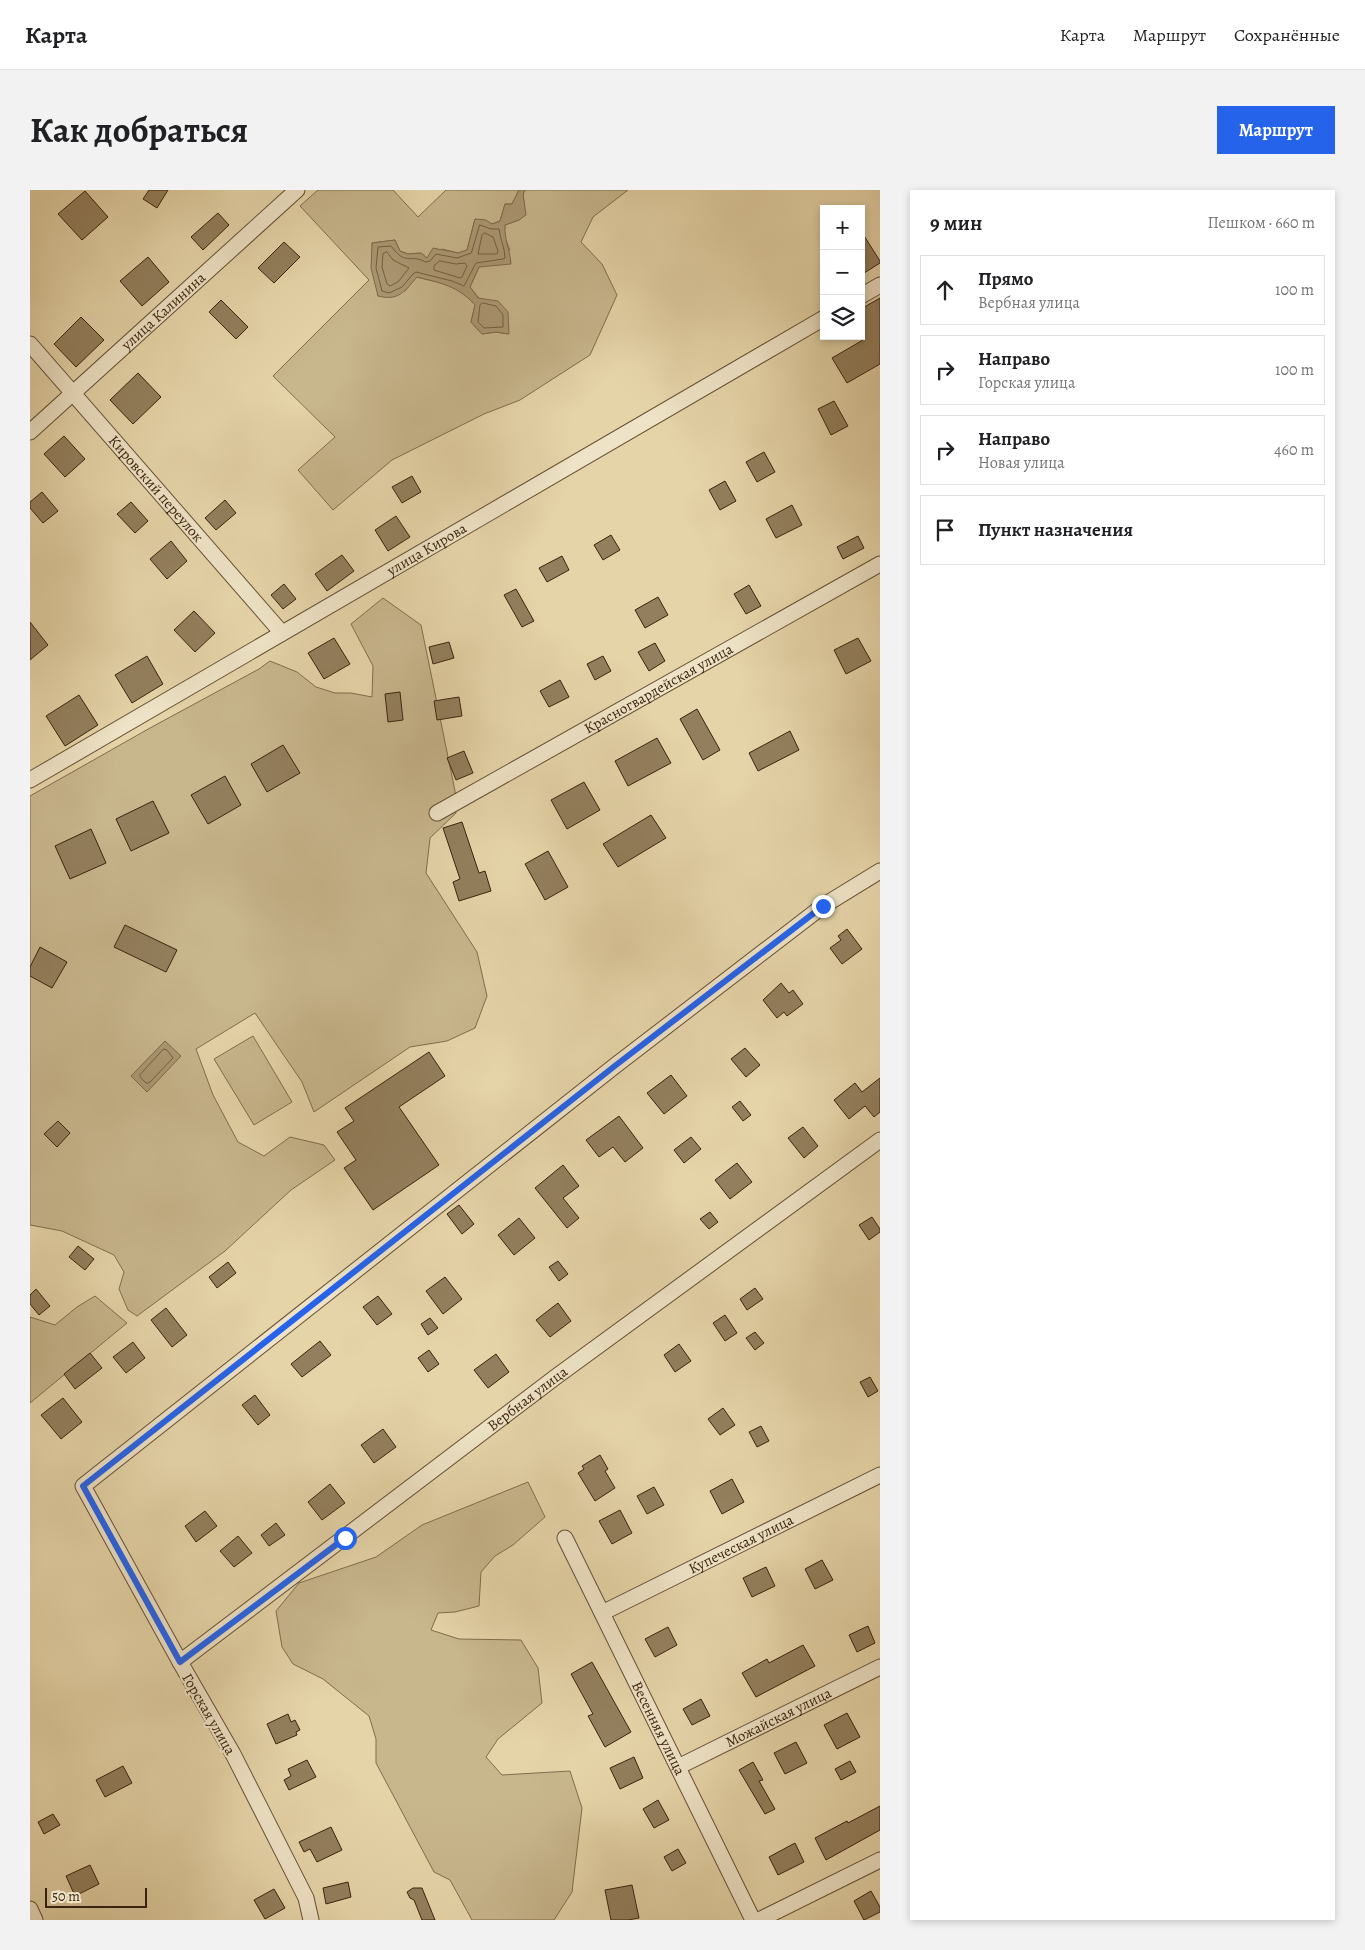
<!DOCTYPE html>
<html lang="ru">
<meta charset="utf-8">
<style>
body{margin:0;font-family:Alegreya,serif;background:#f2f2f2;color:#202124}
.controls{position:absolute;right:15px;top:15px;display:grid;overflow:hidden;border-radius:0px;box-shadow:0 2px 8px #0003}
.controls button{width:45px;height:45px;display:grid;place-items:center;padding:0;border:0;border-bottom:1px solid #e0e0e0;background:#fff;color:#202124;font:25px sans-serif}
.scale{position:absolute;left:15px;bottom:12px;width:102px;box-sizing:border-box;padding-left:5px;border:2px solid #3a230c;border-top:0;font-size:14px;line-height:18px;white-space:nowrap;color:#3a230c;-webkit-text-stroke:4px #eee3c6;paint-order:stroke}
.stop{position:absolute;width:15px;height:15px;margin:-11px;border:4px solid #2563eb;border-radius:50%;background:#fff}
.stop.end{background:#2563eb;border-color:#fff;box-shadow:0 1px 5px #0008}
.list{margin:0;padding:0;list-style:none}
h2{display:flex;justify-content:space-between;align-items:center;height:65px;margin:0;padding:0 20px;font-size:21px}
h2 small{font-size:16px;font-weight:400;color:#757577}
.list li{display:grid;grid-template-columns:32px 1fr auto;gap:15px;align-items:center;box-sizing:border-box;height:70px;margin:0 10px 10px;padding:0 10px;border:1px solid #e0e0e0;border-radius:0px}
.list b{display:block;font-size:19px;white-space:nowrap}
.list p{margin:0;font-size:16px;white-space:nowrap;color:#757577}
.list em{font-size:16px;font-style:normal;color:#757577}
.icon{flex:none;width:28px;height:28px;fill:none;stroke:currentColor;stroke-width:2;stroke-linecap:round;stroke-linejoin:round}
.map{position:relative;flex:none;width:850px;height:1730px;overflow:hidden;border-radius:0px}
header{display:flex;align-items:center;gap:30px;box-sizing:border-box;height:70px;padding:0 25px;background:#fff;border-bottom:1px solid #e0e0e0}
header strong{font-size:24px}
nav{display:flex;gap:28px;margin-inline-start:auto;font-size:18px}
.intro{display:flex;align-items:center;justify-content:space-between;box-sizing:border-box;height:120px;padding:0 30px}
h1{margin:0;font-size:35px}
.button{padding:12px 22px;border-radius:0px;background:#2563eb;color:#fff;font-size:18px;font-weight:700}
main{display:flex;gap:30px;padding:0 30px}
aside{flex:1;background:#fff;border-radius:0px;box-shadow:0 2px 8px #0003}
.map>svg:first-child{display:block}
.green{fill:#c8b68d;stroke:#816c4c}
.water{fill:#ab9873;stroke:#7e694a}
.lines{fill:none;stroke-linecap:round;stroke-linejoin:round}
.shore{stroke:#725e40;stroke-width:1}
.building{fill:#937f5d;stroke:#3a230c}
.minor-casing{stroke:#654f33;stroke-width:17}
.minor{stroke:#eee3c6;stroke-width:15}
.route{stroke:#2563eb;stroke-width:6}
.labels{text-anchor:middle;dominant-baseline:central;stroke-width:4.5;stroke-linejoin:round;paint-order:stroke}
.street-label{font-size:15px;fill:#3a230c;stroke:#eee3c6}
</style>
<header>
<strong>Карта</strong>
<nav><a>Карта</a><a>Маршрут</a><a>Сохранённые</a></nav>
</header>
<div class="intro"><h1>Как добраться</h1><a class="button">Маршрут</a></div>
<main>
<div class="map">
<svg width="850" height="1730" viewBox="0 0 850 1730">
<rect width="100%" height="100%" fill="#e5d4a8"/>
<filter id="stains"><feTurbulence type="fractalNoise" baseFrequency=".004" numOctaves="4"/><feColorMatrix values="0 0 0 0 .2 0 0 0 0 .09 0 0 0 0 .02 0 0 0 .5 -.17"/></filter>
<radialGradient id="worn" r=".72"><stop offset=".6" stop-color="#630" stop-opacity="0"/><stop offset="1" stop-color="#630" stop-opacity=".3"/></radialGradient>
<!-- green -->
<path class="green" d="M288,0H363L388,27L416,0H489L482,14H475L470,31L462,34L445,29L437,60L428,63L412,59L397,68L391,63L378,64L370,61L365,50L342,53L348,106L375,101L386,87C411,93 428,95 445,115L441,132L452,144L466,142L478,144L440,97L449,77L480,60L474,46L475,35L489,30L495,25L493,4L495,0H598L563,27L551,52L572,74L587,105L560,165L490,210L454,224L362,270L303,320L268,280L305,247L243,186L339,90L270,16Z
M353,408L391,435L425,601L426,623L400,648L396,683L447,762L457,806L445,838L417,851L380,857L284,922L272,892L225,823L166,859L183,905L208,952L234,966L260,947L294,955L305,970L261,1000L195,1061L107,1126L98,1120L89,1099L94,1082L84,1065L32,1041L0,1035V606L120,538L229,479L240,471L267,482L286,497L305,503H321L342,507L343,476L321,434Z
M223,846L262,912L224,935L184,869Z
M65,1106L97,1133L0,1213V1127L25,1135L47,1117Z
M498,1292L515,1327L483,1355L465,1366L451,1382L449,1416L425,1422L408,1423L401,1440L429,1449L491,1450L508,1478L512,1513L468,1549L456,1567L472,1585L540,1581L552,1618L542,1702L524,1730H442L420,1690L404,1682L346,1573V1549L339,1526L293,1489L263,1474L252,1457L246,1421L269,1393L346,1367L392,1335Z"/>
<!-- water -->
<path class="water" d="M489,0H495L493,4L496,25L489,30L475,35C474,49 480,60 481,74L449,77L440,97L448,108L468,111L478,122L479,144L466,142L452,144L441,132L445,115C428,96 411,93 387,87C374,102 369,111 348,106L341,78L342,53L365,50L370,61L378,64L391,63L397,68L403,58L428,63L437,60L445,29L456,30L462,34L470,31L475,14H482Z
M135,851L151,866L117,902L101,886Z"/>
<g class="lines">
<!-- shore -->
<path class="shore" d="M450,35L461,39H469C470,49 475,58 475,68L473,69L446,73L434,96L422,91L386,82L383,84L372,97L359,103L352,101L346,78L348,57L361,56C377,77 378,63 396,72L400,71L406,64L427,68L441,63Z
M455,43L463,47L468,61L467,64H448L452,45Z
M357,62L363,70L379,78L368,92L360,96L357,94L352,77L353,64Z
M410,71L426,74L435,73L437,76L432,87L430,88L404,80V76Z
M453,113L466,116L473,125V137L454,138L448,132L450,115Z
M134,859L137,860L143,868L119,893H116L110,887V885Z"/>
</g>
<!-- building -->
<path class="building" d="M119,0H138L127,18L113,9Z
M55,1L78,27L52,50L28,24Z
M188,23L199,35L173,60L161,47Z
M831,41L850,71V73L831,85Z
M254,52L270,67L244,93L228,78Z
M118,67L139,92L112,116L90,91Z
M850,108V174L817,193L802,168L833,150L831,146V119Z
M191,110L218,137L206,149L179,122Z
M51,127L74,150L46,177L24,154Z
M108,183L131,207L103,234L80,210Z
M804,211L818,236L801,245L788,219Z
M34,246L55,269L35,287L14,264Z
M734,262L745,282L727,292L716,272Z
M382,286L391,302L372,313L362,297Z
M695,291L706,311L690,320L679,300Z
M12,302L28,321L13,333L0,318V312Z
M195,310L206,323L186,340L175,328Z
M101,312L118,331L105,343L87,324Z
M762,315L772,335L746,348L736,329Z
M366,326L380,347L358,361L345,340Z
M581,345L590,360L573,370L564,355Z
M828,346L834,358L813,369L807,357Z
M141,351L157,371L137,389L120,369Z
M312,365L324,381L297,401L285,384Z
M532,366L539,380L517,392L509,378Z
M254,394L266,409L253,419L241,405Z
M719,395L731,416L716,424L704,404Z
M486,399L504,431L492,437L474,405Z
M628,407L638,425L615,438L605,420Z
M164,421L185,443L165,462L144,440Z
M0,432L18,455L0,470Z
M304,448L320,474L294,489L278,463Z
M828,448L841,471L816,484L804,460Z
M419,452L424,468L403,474L399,457Z
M625,453L635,471L619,481L608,462Z
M117,466L133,494L102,513L85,485Z
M573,466L581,481L565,490L557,474Z
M530,490L539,507L519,517L510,501Z
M370,502L373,530L358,532L355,504Z
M49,505L68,535L35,556L16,526Z
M429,507L432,526L407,530L404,511Z
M667,519L690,560L673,570L650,529Z
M760,541L769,560L728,581L719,563Z
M627,548L641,573L598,596L585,571Z
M253,555L270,583L237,602L221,574Z
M434,561L443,583L426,590L417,568Z
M195,586L211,615L178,634L161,605Z
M554,592L570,620L537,639L521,610Z
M123,611L139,643L101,661L86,629Z
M621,625L636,648L588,677L573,654Z
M432,632L449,683L455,681L461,701L429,711L423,692L430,689L413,638Z
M61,639L76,673L40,689L25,656Z
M518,661L538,697L515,710L495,674Z
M95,735L147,760L136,782L84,757Z
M817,739L832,759L812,774L800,758L811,750L808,746Z
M10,757L37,772L22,798L0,786V777Z
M751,793L759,803L763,800L773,814L757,826L754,822L747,828L733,810Z
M715,858L730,875L716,887L701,869Z
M399,862L415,886L369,917L409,975L343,1020L314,978L326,970L307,942L324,931L315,918Z
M641,885L657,906L634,924L617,903Z
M850,888V922L844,927L835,916L819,929L804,910L825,893L832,902Z
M710,911L721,925L713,931L702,917Z
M589,926L613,958L595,972L583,957L569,967L556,950Z
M28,931L40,943L27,957L14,944Z
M773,937L788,956L774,968L758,948Z
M661,947L671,959L654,973L644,960Z
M707,973L722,992L700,1009L685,990Z
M533,975L549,996L533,1008L549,1028L537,1038L505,998Z
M429,1015L444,1034L432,1044L417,1024Z
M680,1022L688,1032L679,1039L670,1029Z
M842,1027L850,1039V1042L839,1050L829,1035Z
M489,1028L505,1048L484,1065L468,1045Z
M48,1056L64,1069L55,1080L39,1067Z
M528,1071L538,1084L529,1091L519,1077Z
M198,1072L206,1083L187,1098L179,1087Z
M415,1087L432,1109L413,1124L396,1101Z
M725,1098L733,1109L717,1120L710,1109Z
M6,1099L20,1116L9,1125L0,1114V1105Z
M348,1106L362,1124L347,1135L333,1117Z
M528,1113L541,1131L520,1147L506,1130Z
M136,1118L157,1145L142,1157L121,1130Z
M695,1125L707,1143L695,1151L683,1133Z
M400,1128L408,1138L398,1145L391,1134Z
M725,1142L734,1153L725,1160L716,1148Z
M290,1151L301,1165L272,1187L261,1174Z
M103,1152L115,1168L96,1183L83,1167Z
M649,1154L661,1171L645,1182L634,1165Z
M399,1160L409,1174L398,1182L388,1168Z
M60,1163L72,1178L45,1199L34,1184Z
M466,1164L479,1182L458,1198L444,1180Z
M840,1187L848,1201L838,1207L830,1192Z
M225,1205L240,1225L228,1235L212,1215Z
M33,1208L52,1232L31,1249L11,1225Z
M693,1218L705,1235L690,1245L678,1229Z
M731,1236L739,1251L727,1257L719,1242Z
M353,1239L366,1257L344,1273L331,1255Z
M570,1265L578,1279L575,1281L585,1298L565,1311L548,1283L554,1279L552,1276Z
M702,1289L714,1312L692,1324L680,1301Z
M300,1294L315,1313L292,1330L278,1312Z
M624,1297L634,1315L617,1324L607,1306Z
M590,1320L602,1343L582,1354L569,1331Z
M175,1321L187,1336L166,1352L155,1336Z
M246,1333L255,1345L239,1356L231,1345Z
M208,1346L222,1363L204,1377L190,1361Z
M792,1370L803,1390L785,1399L775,1379Z
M736,1377L745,1396L722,1407L713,1388Z
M838,1436L845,1453L827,1462L819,1445Z
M638,1437L647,1455L625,1467L615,1449Z
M773,1455L785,1476L726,1507L712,1483L737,1469L739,1473Z
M562,1472L601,1542L575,1557L558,1526L563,1524L541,1484Z
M671,1509L680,1526L662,1535L653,1519Z
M817,1523L830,1547L807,1559L794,1535Z
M258,1524L261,1532L265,1530L270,1540L266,1542L267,1545L246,1554L237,1534Z
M766,1552L777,1573L755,1584L744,1563Z
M604,1567L613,1588L590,1599L580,1578Z
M277,1570L286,1587L259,1600L254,1590L261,1586L258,1579Z
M820,1571L826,1582L811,1590L805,1579Z
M723,1572L733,1590L729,1591L745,1619L735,1624L709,1580Z
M93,1576L102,1593L75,1607L66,1590Z
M628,1610L639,1630L624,1638L613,1619Z
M850,1616V1640L796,1670L785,1648L817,1631L818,1633Z
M23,1624L30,1635L14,1644L8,1632Z
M301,1637L312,1660L287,1672L280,1659L274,1662L269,1652Z
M765,1653L774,1672L748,1685L739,1667Z
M648,1659L656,1673L642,1681L634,1667Z
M60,1675L69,1694L45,1706L36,1686Z
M318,1692L321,1707L296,1714L293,1698Z
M602,1695L609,1728L598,1730H581L575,1700Z
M383,1698H392L405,1730H392L384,1710L380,1708L377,1702Z
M244,1699L255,1718L235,1729L224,1710Z
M841,1701L850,1717V1722L834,1730L824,1711Z"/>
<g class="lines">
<!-- minor casing -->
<g class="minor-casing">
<g id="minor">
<path d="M831,106L850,95"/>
<path id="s1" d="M0,154L252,443"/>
<path id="s2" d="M0,242L267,0"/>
<path id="s3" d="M0,590L794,128"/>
<path id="s4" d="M407,623L850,374"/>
<path id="s5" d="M535,1348L723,1730"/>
<path id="s6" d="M572,1423L850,1285"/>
<path id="s7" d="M150,1472L527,1186L850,950"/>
<path id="s8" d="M648,1577L850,1477"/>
<path d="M0,1719L5,1730"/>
<path d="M281,1730L276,1708L203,1564L150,1472L53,1296L586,875L793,716L850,681"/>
<path d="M729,1730L850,1670"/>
</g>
</g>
<!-- minor -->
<use href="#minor" class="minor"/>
</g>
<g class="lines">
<!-- route -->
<path class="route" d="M315,1348L150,1472L53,1296L586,875L793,716"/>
</g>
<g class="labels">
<!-- street labels -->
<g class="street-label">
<text stroke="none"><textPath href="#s2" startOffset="180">улица Калинина</textPath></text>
<text stroke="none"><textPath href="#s1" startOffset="192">Кировский переулок</textPath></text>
<text stroke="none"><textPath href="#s3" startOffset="459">улица Кирова</textPath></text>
<text stroke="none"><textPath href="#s4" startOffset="254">Красногвардейская улица</textPath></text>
<text stroke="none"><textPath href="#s7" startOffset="436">Вербная улица</textPath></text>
<text stroke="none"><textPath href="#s6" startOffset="155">Купеческая улица</textPath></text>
<text transform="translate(179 1524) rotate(60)">Горская улица</text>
<text stroke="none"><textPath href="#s8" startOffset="112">Можайская улица</textPath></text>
<text stroke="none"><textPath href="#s5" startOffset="212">Весенняя улица</textPath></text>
</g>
</g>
<rect width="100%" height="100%" filter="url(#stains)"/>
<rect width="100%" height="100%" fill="url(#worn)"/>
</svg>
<div class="controls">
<button>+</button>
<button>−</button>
<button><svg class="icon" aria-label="layers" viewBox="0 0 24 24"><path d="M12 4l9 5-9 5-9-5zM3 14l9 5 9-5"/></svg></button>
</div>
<div class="scale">50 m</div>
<div class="stop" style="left:315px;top:1348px"></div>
<div class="stop end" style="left:793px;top:716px"></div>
</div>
<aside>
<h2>9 мин<small>Пешком · 660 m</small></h2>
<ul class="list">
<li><svg class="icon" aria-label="ahead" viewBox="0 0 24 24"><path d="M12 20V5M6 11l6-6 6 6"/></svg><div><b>Прямо</b><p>Вербная улица</p></div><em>100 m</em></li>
<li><svg class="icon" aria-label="right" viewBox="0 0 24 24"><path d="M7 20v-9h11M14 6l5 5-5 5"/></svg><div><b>Направо</b><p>Горская улица</p></div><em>100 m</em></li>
<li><svg class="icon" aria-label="right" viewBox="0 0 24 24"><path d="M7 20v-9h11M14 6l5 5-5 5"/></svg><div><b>Направо</b><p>Новая улица</p></div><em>460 m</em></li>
<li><svg class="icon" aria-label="arrive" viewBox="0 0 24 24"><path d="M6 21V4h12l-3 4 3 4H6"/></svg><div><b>Пункт назначения</b></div></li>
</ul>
</aside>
</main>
